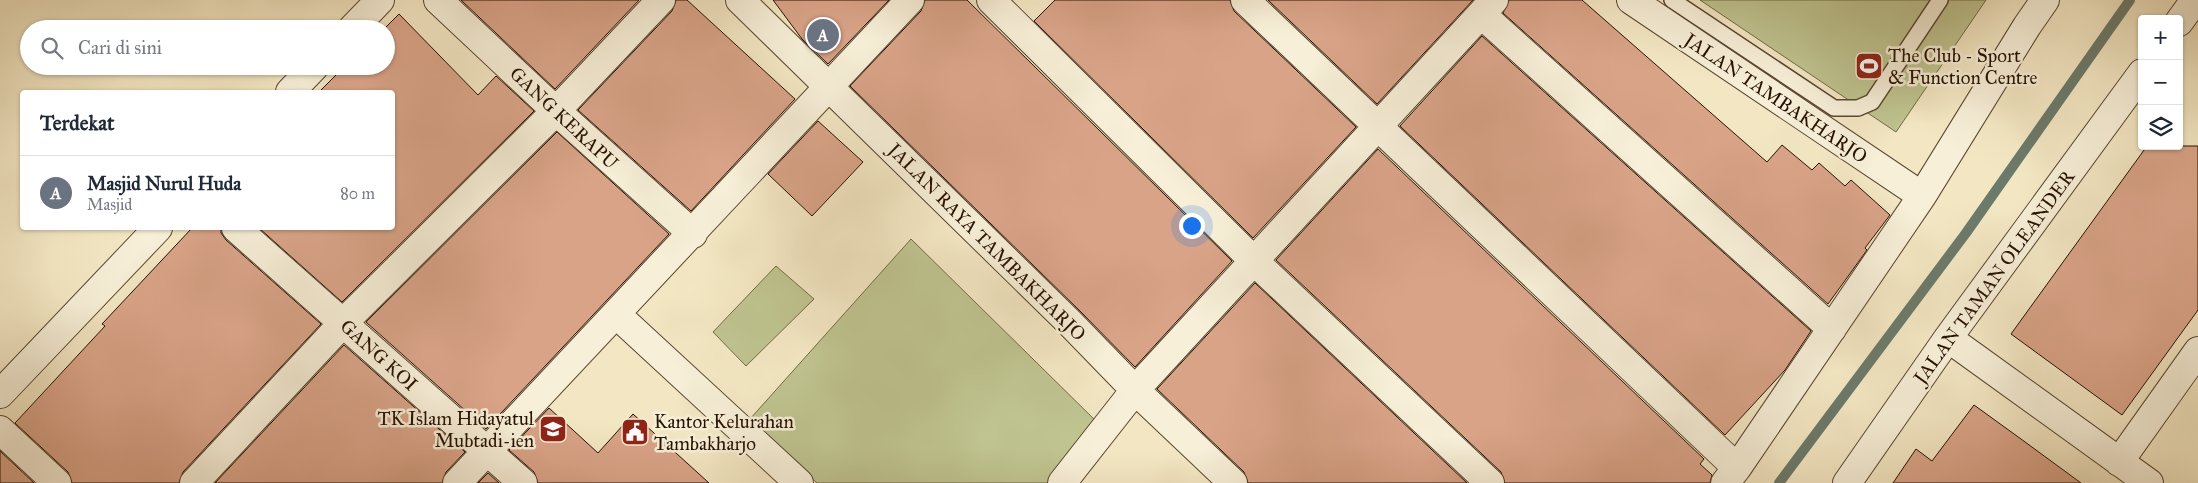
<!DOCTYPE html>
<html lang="id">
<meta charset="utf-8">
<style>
body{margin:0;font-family:"IM FELL Great Primer",serif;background:#f6f6f7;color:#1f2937}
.controls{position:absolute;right:15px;top:15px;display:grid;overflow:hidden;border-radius:5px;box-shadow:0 1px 4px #0004}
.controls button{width:45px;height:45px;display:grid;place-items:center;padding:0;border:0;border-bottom:1px solid #e0e1e3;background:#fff;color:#1f2937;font:25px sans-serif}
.you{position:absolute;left:1191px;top:225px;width:18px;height:18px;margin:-12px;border:4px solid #fff;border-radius:50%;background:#1a73e8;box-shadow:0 0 0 8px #1a73e833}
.badge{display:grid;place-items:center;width:32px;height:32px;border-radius:50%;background:#8f2418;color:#fff;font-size:16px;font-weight:700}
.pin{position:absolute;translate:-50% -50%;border:2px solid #fff;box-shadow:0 1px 5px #0006}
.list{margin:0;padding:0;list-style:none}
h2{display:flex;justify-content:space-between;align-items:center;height:65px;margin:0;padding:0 20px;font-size:21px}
h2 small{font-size:16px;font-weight:400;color:#747a83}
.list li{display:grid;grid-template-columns:32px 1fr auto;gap:15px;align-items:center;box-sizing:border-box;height:75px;padding:0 20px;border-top:1px solid #e0e1e3}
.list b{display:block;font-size:19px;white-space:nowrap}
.list p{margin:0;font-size:16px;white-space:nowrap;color:#747a83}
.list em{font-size:16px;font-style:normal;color:#747a83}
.icon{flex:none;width:28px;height:28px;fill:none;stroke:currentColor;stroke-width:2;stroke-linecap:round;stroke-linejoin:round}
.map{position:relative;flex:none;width:2198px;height:483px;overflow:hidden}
.search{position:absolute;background:#fff;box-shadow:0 1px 4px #0004;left:20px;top:20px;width:375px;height:55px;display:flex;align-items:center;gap:12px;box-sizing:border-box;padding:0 18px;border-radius:28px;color:#747a83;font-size:19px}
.panel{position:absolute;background:#fff;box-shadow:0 1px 4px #0004;left:20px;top:90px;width:375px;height:140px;border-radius:5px}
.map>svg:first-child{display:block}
.green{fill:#bfc490;stroke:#726a48}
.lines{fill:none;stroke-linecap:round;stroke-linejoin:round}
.stream{stroke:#6c7a6b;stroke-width:10}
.building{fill:#d9a388;stroke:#261101}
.service-casing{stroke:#594632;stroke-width:18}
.minor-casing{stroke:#594632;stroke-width:30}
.service{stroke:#f7efd8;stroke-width:15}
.minor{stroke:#f7efd8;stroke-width:28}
.labels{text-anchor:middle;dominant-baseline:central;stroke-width:5;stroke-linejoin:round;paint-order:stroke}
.poi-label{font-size:19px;fill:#261101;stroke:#f7efd8;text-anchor:start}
.street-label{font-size:19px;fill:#261101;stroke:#f7efd8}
</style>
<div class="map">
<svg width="2198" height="483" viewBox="0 0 2198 483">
<rect width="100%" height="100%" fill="#f3e7c3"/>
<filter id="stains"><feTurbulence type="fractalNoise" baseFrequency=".004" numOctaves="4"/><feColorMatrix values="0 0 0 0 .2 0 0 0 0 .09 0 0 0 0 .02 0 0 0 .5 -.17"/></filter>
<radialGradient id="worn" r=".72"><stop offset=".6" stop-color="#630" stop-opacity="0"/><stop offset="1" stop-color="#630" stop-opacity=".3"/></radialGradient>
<!-- green -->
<path class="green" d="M1700,0H1986L1896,132Z
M911,239L1098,423L1051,483H817L750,419Z
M776,266L814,299L746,366L713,332Z"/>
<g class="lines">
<!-- stream -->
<path class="stream" d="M1779,483L1966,233L2130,0"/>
</g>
<!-- building -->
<path class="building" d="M461,0H639L555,89Z
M676,0H687L795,99L691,211L578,110L672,11Z
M773,0H889L828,64L802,39Z
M925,0H967L1232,261L1135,367L1081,312L850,86L921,11Z
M1055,0H1230L1234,11L1356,127L1253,238L1034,21Z
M1268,0H1473L1377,104Z
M1509,0H1582L1767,162L1782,145L1812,170L1819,163L1845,186L1851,180L1890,215L1865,248L1867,250L1828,304L1503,13Z
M399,14L478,95L496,76L534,111L342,302L259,228H392V92H319L345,66H386V29H384Z
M1482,36L1811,331L1785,370L1725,435L1400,126Z
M818,121L863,162L812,216L768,174Z
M557,132L669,234L486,429L366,322Z
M2147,146H2198V310L2122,415L2011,334Z
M1378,149L1704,459L1700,464L1712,475L1710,483H1505L1501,472L1276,260Z
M192,228H221V233L226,240L321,324L183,472L179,483H72L68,472L15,423L105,326L102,324Z
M1255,283L1467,483H1248L1244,472L1157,389Z
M344,345L465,452L446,472L442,483H215Z
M1974,405L2021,439L2081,483H1893L1916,449L1932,461Z
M549,408L598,453L633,414L709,483H538L534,472L509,450Z
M0,451L34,483H0Z
M488,473L499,483H478Z"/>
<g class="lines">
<!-- service casing -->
<g class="service-casing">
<path id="service" d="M1672,0L1834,108H1858L1872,102L1940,0"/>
</g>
<!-- minor casing -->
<g class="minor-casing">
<path id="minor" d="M438,0L556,111L693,234
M740,0L1070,323L1135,390L1233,483
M991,0L1254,261L1490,483
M1245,0L1737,468
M1631,0L1922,196
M1481,14L1832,329
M2179,22L2195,0
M352,29L380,0
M290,92L315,66
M236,228L523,483
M616,314L799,483
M1948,338L2149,483
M0,394L158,228
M0,430L57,483
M2119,462L2198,351
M194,483L343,323L556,111L661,0
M457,483L910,0
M1062,483L1135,390L1494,0
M1725,483L1737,468L1922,196L2027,26L2045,0
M1847,483L1948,338L2142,73"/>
</g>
<!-- service -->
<use href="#service" class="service"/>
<!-- minor -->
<use href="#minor" class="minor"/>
</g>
<!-- icons -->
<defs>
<g id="stadium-square" transform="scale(1.4375)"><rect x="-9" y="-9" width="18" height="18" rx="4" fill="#8f2418" stroke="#f7efd8"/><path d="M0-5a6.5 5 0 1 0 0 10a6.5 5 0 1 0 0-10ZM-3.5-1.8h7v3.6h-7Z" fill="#fff"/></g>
<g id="school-square" transform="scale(1.4375)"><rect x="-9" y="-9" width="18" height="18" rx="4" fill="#8f2418" stroke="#f7efd8"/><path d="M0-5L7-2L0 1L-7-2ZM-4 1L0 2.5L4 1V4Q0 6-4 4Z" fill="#fff"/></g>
<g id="civic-square" transform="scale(1.4375)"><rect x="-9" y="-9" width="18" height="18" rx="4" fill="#8f2418" stroke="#f7efd8"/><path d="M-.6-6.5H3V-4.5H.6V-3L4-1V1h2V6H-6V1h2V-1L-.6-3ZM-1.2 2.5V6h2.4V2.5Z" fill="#fff"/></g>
</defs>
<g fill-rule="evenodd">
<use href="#stadium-square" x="1869" y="66"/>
<use href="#school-square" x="553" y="429"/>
<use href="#civic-square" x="635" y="432"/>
</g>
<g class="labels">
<!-- poi labels -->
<g class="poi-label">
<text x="1888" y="55">The Club - Sport<tspan x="1888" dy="22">&amp; Function Centre</tspan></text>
<text x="534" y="418" text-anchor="end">TK Islam Hidayatul<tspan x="534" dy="22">Mubtadi-ien</tspan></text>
<text x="654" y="421">Kantor Kelurahan<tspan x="654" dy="22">Tambakharjo</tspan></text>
</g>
<!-- street labels -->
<g class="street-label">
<text transform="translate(1776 98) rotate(34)">JALAN TAMBAKHARJO</text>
<text transform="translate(564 118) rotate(43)">GANG KERAPU</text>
<text transform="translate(987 242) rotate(45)">JALAN RAYA TAMBAKHARJO</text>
<text transform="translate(1994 277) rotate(-54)">JALAN TAMAN OLEANDER</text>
<text transform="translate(379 355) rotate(42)">GANG KOI</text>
</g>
</g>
<rect width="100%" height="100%" filter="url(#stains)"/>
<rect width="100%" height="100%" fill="url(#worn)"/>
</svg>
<div class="controls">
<button>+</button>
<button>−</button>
<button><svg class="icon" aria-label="layers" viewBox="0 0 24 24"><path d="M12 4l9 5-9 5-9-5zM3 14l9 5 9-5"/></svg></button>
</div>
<div class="you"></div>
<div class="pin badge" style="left:823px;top:35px;background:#6b7280">A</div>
<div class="search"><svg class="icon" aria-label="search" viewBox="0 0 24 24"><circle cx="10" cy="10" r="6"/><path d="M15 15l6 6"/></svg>Cari di sini</div>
<section class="panel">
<h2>Terdekat<small></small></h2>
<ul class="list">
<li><span class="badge" style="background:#6b7280">A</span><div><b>Masjid Nurul Huda</b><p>Masjid</p></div><em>80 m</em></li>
</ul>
</section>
</div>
